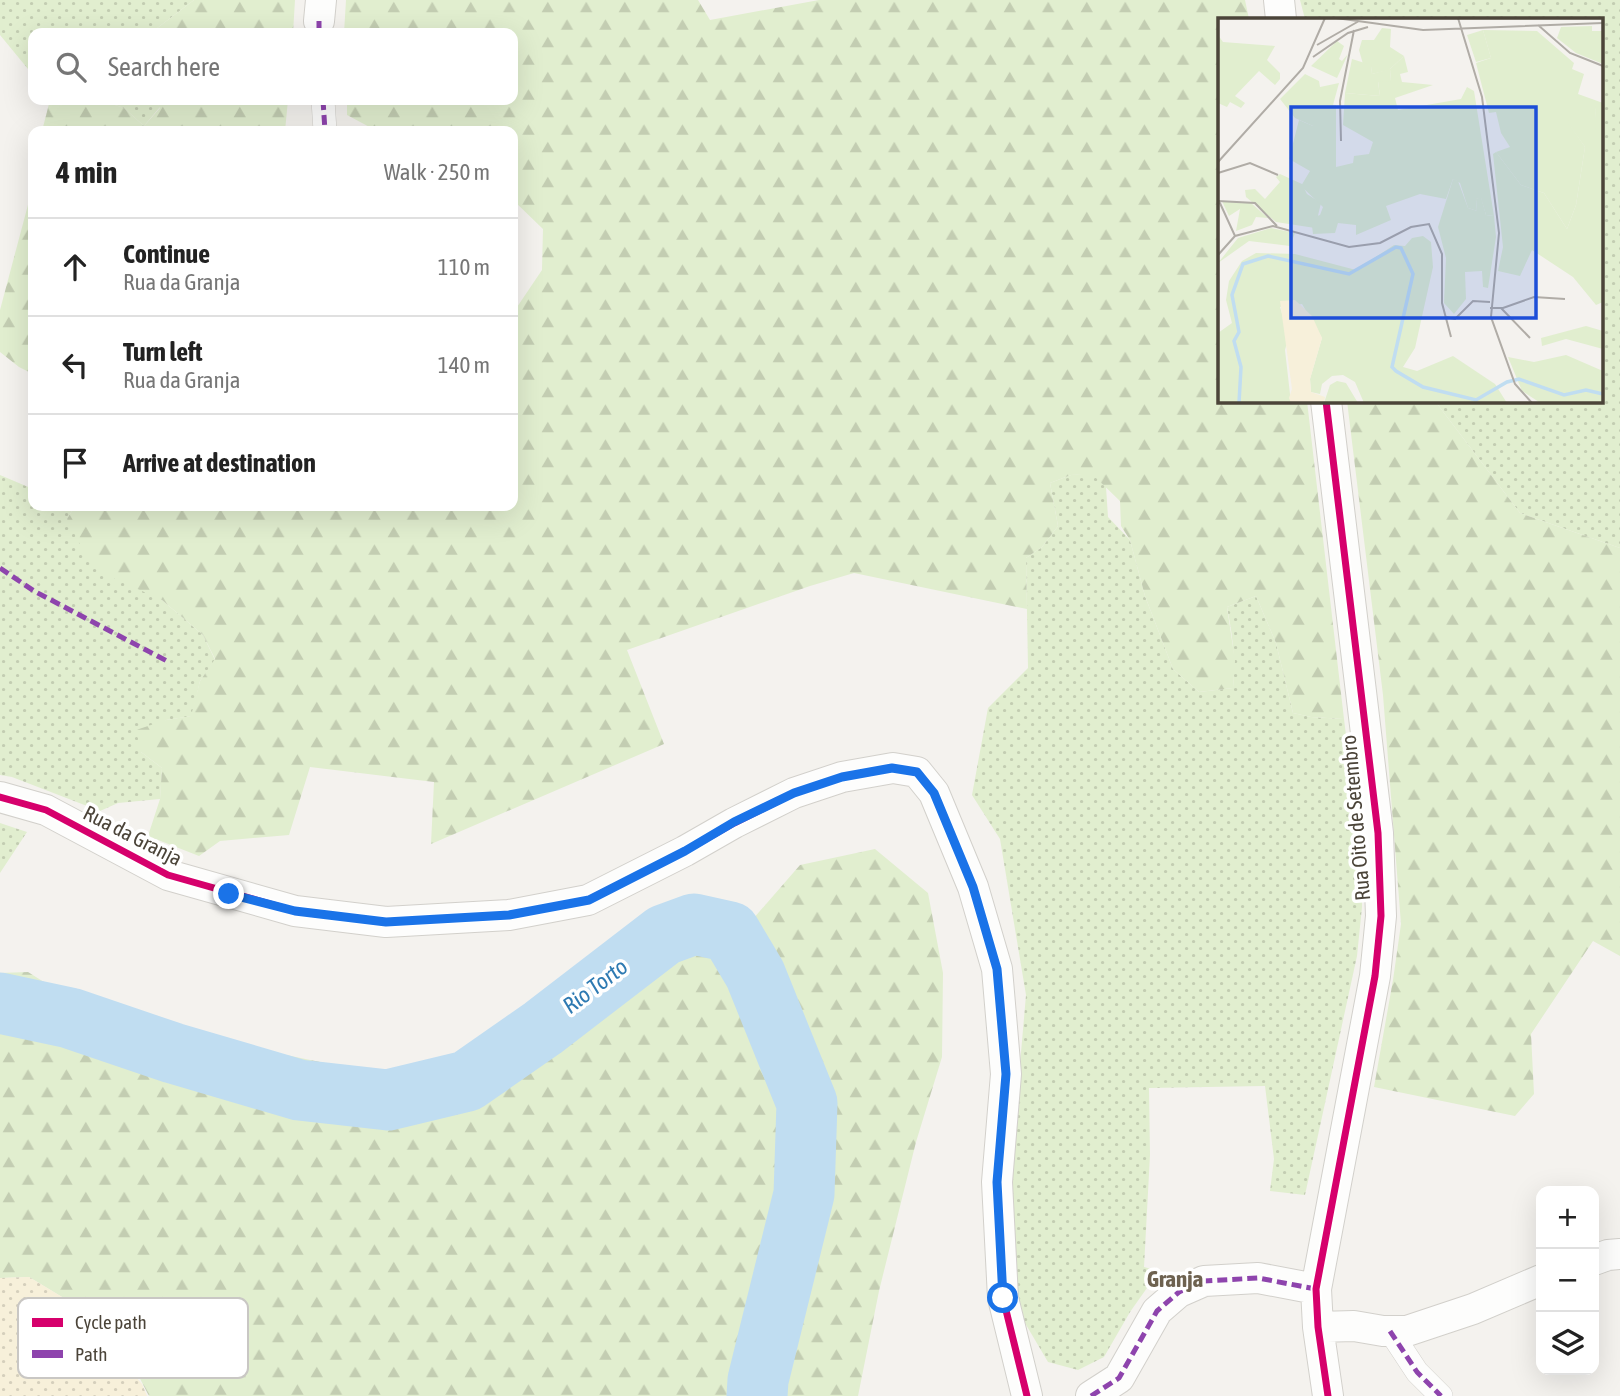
<!DOCTYPE html>
<meta charset="utf-8">
<style>
body{margin:0;font-family:"Asap Condensed",sans-serif;background:#f6f6f6;color:#222}
.controls{position:absolute;right:21px;bottom:21px;display:grid;overflow:hidden;border-radius:14px;box-shadow:0 7px 28px #0002}
.controls button{width:63px;height:63px;display:grid;place-items:center;padding:0;border:0;border-bottom:2px solid #e0e0e0;background:#fff;color:#222;font:35px sans-serif}
.stop{position:absolute;width:21px;height:21px;margin:-16px;border:5px solid #1a73e8;border-radius:50%;background:#fff}
.stop.end{background:#1a73e8;border-color:#fff;box-shadow:0 2px 7px #0008}
.list{margin:0;padding:0;list-style:none}
h2{display:flex;justify-content:space-between;align-items:center;height:91px;margin:0;padding:0 28px;font-size:30px}
h2 small{font-size:23px;font-weight:400;color:#767676}
.list li{display:grid;grid-template-columns:46px 1fr auto;gap:21px;align-items:center;box-sizing:border-box;height:98px;padding:0 28px;border-top:2px solid #e0e0e0}
.list b{display:block;font-size:26px;white-space:nowrap}
.list p{margin:0;font-size:23px;white-space:nowrap;color:#767676}
.list em{font-size:23px;font-style:normal;color:#767676}
.icon{flex:none;width:38px;height:38px;fill:none;stroke:currentColor;stroke-width:2;stroke-linecap:round;stroke-linejoin:round}
.map{position:relative;flex:none;width:1620px;height:1396px;overflow:hidden}
.search{position:absolute;background:#fff;box-shadow:0 7px 28px #0002;left:28px;top:28px;width:490px;height:77px;display:flex;align-items:center;gap:18px;box-sizing:border-box;padding:0 24px;border-radius:14px;color:#767676;font-size:26px}
.panel{position:absolute;background:#fff;box-shadow:0 7px 28px #0002;left:28px;top:126px;width:490px;height:385px;border-radius:14px}
.map>svg:first-child{display:block}
.grass{fill:url(#grass-dots)}
.forest{fill:url(#forest-firs)}
.sand{fill:url(#sand-dots)}
.lines{fill:none;stroke-linecap:round;stroke-linejoin:round}
.river{stroke:#c0ddf1;stroke-width:61}
.pedestrian-casing{stroke:#d2d0cb;stroke-width:24}
.minor-casing{stroke:#d2d0cb;stroke-width:32}
.pedestrian{stroke:#fdfdfc;stroke-width:23}
.minor{stroke:#fdfdfc;stroke-width:30}
.quiet{stroke:#8e44ad;stroke-width:5;stroke-dasharray:10 5;stroke-linecap:butt}
.cycleway-casing{stroke:#fff;stroke-width:11}
.cycleway{stroke:#d6006c;stroke-width:7}
.route{stroke:#1a73e8;stroke-width:9}
.labels{text-anchor:middle;dominant-baseline:central;stroke-width:7;stroke-linejoin:round;paint-order:stroke}
.street-label{font-size:21px;fill:#4b4439;stroke:#fff}
.water-label{font-size:23px;font-style:italic;fill:#2e7ab2;stroke:#fff}
.neighbourhood-label{font-size:23px;font-weight:bold;fill:#6e6250;stroke:#fff}
.inset-river{fill:none;stroke:#c0ddf1;stroke-width:3.5}
.inset-road{fill:none;stroke:#b0aca6;stroke-width:2}
.view{fill:#1d4ed8;fill-opacity:0.15;stroke:#1d4ed8;stroke-width:3.5}
.inset-edge{fill:none;stroke:#4b4439;stroke-width:3.5}
.key{fill:#fff;stroke:#c9c7c4;stroke-width:2}
.key-label{font-size:19px;fill:#4b4439}
</style>
<div class="map">
<svg width="1620" height="1396" viewBox="0 0 1620 1396">
<defs>
<pattern id="grass-dots" width="8" height="8" patternUnits="userSpaceOnUse" patternTransform="scale(1.75)"><rect width="8" height="8" fill="#e1eecf"/><path d="M2 2h.1M6 6h.1" fill="none" stroke="#c3cdb2" stroke-width="1.8" stroke-linecap="round"/></pattern>
<pattern id="forest-firs" width="22" height="20" patternUnits="userSpaceOnUse" patternTransform="scale(1.75)"><rect width="22" height="20" fill="#e1eecf"/><path d="M5 1l3.5 6h-7zM16 11l3.5 6h-7z" fill="#c3cdb2"/></pattern>
<pattern id="sand-dots" width="8" height="8" patternUnits="userSpaceOnUse" patternTransform="scale(1.75)"><rect width="8" height="8" fill="#f7f0da"/><path d="M2 2h.1M6 6h.1" fill="none" stroke="#d5cfbc" stroke-width="1.8" stroke-linecap="round"/></pattern>
</defs>
<rect width="100%" height="100%" fill="#f4f2ee"/>
<!-- grass -->
<path class="grass" d="M0,0H194L156,29L154,33H33V73L28,69L0,35Z
M1300,0H1620V548L1520,513L1435,401H1601V19H1305Z
M100,100H155L160,107L144,126L124,108Z
M1092,473L1106,487L1108,517L1130,540L1145,596L1173,669L1199,692L1233,688C1235,657 1233,638 1227,607L1256,596L1276,643L1293,713L1311,717L1344,719L1361,857L1362,907L1357,956L1305,1195L1270,1191L1274,1159L1265,1086L1149,1088L1150,1155L1144,1267L1159,1271L1130,1312L1104,1357L1078,1370L1048,1362L1025,1323L1014,1294L1009,1191L1026,995L1000,839L972,795L988,708L1028,668L1026,558L1042,547L1058,526L1050,483L1071,475Z
M0,475L33,489V506H75L67,519L203,635L215,660L200,681L192,716L166,720L141,752L162,768L160,799L118,803L100,811L12,777L0,775Z
M0,823L27,832L0,873Z"/>
<!-- forest -->
<path class="forest" d="M194,0H295L293,33H154L156,29Z
M346,0H698L710,20L819,0H1245L1249,19H1219V401H1307L1344,719L1311,717L1293,713L1276,643L1256,596L1227,607L1235,661L1233,688L1199,692L1173,669L1145,596L1130,540L1121,526L1120,501L1092,474L1071,475L1050,483L1058,526L1042,547L1026,558L1027,609L854,573L810,586L627,650L664,744L431,844L434,782L310,767L289,835L220,841L199,856L148,836L160,799L162,768L141,752L136,730L166,720L191,716L200,681L215,659L203,635L162,600L113,578L85,554L67,519L75,506H513V313L542,270L543,229L513,200V131H377L347,115V100H513V33H344Z
M50,100H100L124,108L144,126L160,108L155,100H288L285,131H42Z
M33,186V374L19,367L0,352V310Z
M1347,401H1435L1520,513L1620,548V956L1593,941L1531,1034L1534,1094L1515,1116L1374,1087L1393,980L1401,924L1383,695Z
M875,849L928,893L943,973L942,1057L916,1142L879,1291L858,1396H149L119,1338L72,1303L29,1277L0,1278V973L28,972L74,1001L126,1019L262,1050L378,1074L428,1076L484,1055L599,962L682,910L753,919L800,865Z"/>
<!-- sand -->
<path class="sand" d="M29,1277L72,1303L142,1384L147,1396H0V1278Z"/>
<g class="lines">
<!-- river -->
<path class="river" d="M0,1003L70,1018L173,1053L299,1090L388,1100L467,1081L543,1028L664,935L694,924L730,932L755,974L807,1103L804,1194L758,1380L757,1396"/>
<!-- pedestrian casing -->
<g class="pedestrian-casing">
<path id="pedestrian" d="M323,100L325,131
M1390,1331L1417,1372L1441,1396"/>
</g>
<!-- minor casing -->
<g class="minor-casing">
<path id="minor" d="M1279,0L1281,19
M319,21L321,0
M1326,401L1378,833L1381,916L1375,976L1316,1289L1318,1327L1328,1396
M0,797L46,810L168,875L295,911L386,922L509,915L588,900L685,851L734,823L794,793L842,777L893,768L917,772L934,793L973,887L997,969L1006,1074L997,1182L1003,1298L1027,1396
M1594,1260L1608,1255L1620,1254
M1318,1327L1354,1326L1383,1331H1407L1473,1309L1541,1280
M1091,1396L1119,1378L1157,1311L1179,1292L1204,1281L1258,1278L1316,1289"/>
</g>
<!-- pedestrian -->
<use href="#pedestrian" class="pedestrian"/>
<!-- minor -->
<use href="#minor" class="minor"/>
<!-- quiet -->
<path class="quiet" d="M319,21V33
M323,100L325,131
M0,568L34,591L167,661
M1390,1331L1417,1372L1441,1396
M1091,1396L1119,1378L1157,1311L1179,1292L1204,1281L1258,1278L1316,1289"/>
<!-- cycleway casing -->
<g class="cycleway-casing">
<path id="cycleway" d="M1326,401L1378,833L1381,916L1375,976L1316,1289L1318,1327L1328,1396
M0,797L46,810L168,875L295,911L386,922L509,915L588,900L685,851L734,823L794,793L842,777L893,768L917,772L934,793L973,887L997,969L1006,1074L997,1182L1003,1298L1027,1396"/>
</g>
<!-- cycleway -->
<use href="#cycleway" class="cycleway"/>
</g>
<g class="lines">
<!-- route -->
<path class="route" d="M229,894L295,911L386,922L509,915L589,900L685,851L734,822L794,793L842,777L892,768L917,772L934,793L973,887L997,969L1006,1074L997,1182L1003,1298"/>
</g>
<g class="labels">
<!-- street labels -->
<g class="street-label">
<text transform="translate(1355 818) rotate(-95)">Rua Oito de Setembro</text>
<text transform="translate(133 835) rotate(27)">Rua da Granja</text>
</g>
<!-- water labels -->
<g class="water-label">
<text transform="translate(595 986) rotate(-37)">Rio Torto</text>
</g>
<!-- neighbourhood labels -->
<g class="neighbourhood-label">
<text x="1175" y="1279">Granja</text>
</g>
</g>
<!-- overview -->
<g transform="translate(1218 18)">
<rect width="385" height="385" fill="#f4f2ee"/>
<path d="M374,8V13H385V46L358,35L339,20L343,9ZM164,10L173,11L172,29L186,38L171,52L154,56L153,48L145,46L141,32L144,22H156ZM265,12L319,13L356,45L354,51L366,56L360,76L385,85V112H376L378,89L350,104L367,129L358,187L349,211L326,175L303,167L278,134L292,129L283,115L278,94L271,95L258,45L273,40ZM0,17L5,24L57,28L49,42L62,55V61L57,67L41,53L17,78L27,85L23,90L12,84L9,89L0,85ZM119,23L126,28L121,41L124,43L130,36L119,60L93,48ZM87,56L101,63L102,69L121,65L115,87H107L95,108L77,100L62,81ZM62,156L84,166L89,176L103,185L97,210L58,204L28,179L27,172L37,171L47,181L62,164L58,159ZM235,161L240,163L250,190L259,193L258,181L263,179L268,197L276,198L278,219L270,270L265,269L264,253L247,254L248,281L236,296L226,285L228,240L220,209ZM4,183L33,185L50,200L38,199L34,207L18,213L22,191L11,198ZM53,210L77,215L72,228L31,223L0,245L20,220ZM368,308L385,313V331L348,321L324,328L323,320ZM348,337L385,353V385L321,384L304,373L290,339L316,344ZM119,363L128,365L140,385H106L112,367Z" fill="#e1eecf"/>
<path d="M186,38L190,54L182,56L184,64L215,67L177,80L180,92L243,81L249,69L256,73L276,198L268,197L263,180L258,181L259,193L250,190L242,165L235,161L228,181L202,176L168,188L173,202L138,217V207L120,205L117,215L95,216L93,200L102,197L105,189L83,168L92,153L71,141L81,102L95,108L96,94L107,86L118,87V149L135,145L136,138L151,136L155,124L125,107L127,75L162,78L160,63H173L172,51ZM364,88L378,89L377,111L385,112V284L378,287L355,259L314,232L302,258L280,253L285,229L275,136L278,134L303,167L326,175L349,211L358,187L367,129L349,104ZM205,218L213,224L215,249L197,330L185,349L199,353L235,338L277,366L289,385H146L137,364L125,357L114,358L104,366L102,376L93,374L92,361L104,320L84,286L62,289L71,317L67,332L73,385H0V315L14,305L8,282L11,263L24,243L38,235L77,236L138,252L176,227L187,228L194,220Z" fill="#e1eecf"/>
<path d="M77,282L94,298L104,320L92,361L93,374L107,379L106,385H73L71,380L74,371L62,283Z" fill="#f7f0da"/>
<path d="M265,12L273,40L258,44L249,17ZM134,41L153,47L154,56L172,51L173,63L160,64L162,78L127,75Z" fill="#e1eecf"/>
<path class="inset-river" d="M21,385L23,349L16,323L21,314L14,277L25,246L50,238L131,256L178,229L183,230L195,256L174,349L178,353L205,369L258,382L289,364L301,361L346,377L368,372L385,376"/>
<path class="inset-road" d="M118,0L205,12L385,5M240,0L264,79L281,215L273,299L297,366L314,385M320,7L352,35L385,48M99,27L141,3M95,39L130,15L150,9M123,123L122,83L136,12M0,144L85,50L107,0M0,155L32,145L60,157M0,183L37,185L59,208M1,183L17,218M0,237L17,218L55,208L131,229L162,225L193,209L211,206L224,236V285L233,319M272,290H285L316,279L347,281M283,290L312,320M228,299L237,301L255,283L272,284"/>
<path class="view" d="M73,89H318V300H73Z"/>
<rect width="385" height="385" class="inset-edge"/>
</g>
<!-- legend -->
<rect x="18" y="1298" width="230" height="80" rx="10" class="key"/>
<rect x="32" y="1318" width="31" height="9" fill="#d6006c"/>
<rect x="32" y="1350" width="31" height="8" fill="#8e44ad"/>
<g class="key-label">
<text x="75" y="1329">Cycle path</text>
<text x="75" y="1361">Path</text>
</g>
</svg>
<div class="controls">
<button>+</button>
<button>−</button>
<button><svg class="icon" aria-label="layers" viewBox="0 0 24 24"><path d="M12 4l9 5-9 5-9-5zM3 14l9 5 9-5"/></svg></button>
</div>
<div class="stop" style="left:1003px;top:1298px"></div>
<div class="stop end" style="left:229px;top:894px"></div>
<div class="search"><svg class="icon" aria-label="search" viewBox="0 0 24 24"><circle cx="10" cy="10" r="6"/><path d="M15 15l6 6"/></svg>Search here</div>
<section class="panel">
<h2>4 min<small>Walk · 250 m</small></h2>
<ul class="list">
<li><svg class="icon" aria-label="ahead" viewBox="0 0 24 24"><path d="M12 20V5M6 11l6-6 6 6"/></svg><div><b>Continue</b><p>Rua da Granja</p></div><em>110 m</em></li>
<li><svg class="icon" aria-label="left" viewBox="0 0 24 24"><path d="M17 20v-9H6M10 6l-5 5 5 5"/></svg><div><b>Turn left</b><p>Rua da Granja</p></div><em>140 m</em></li>
<li><svg class="icon" aria-label="arrive" viewBox="0 0 24 24"><path d="M6 21V4h12l-3 4 3 4H6"/></svg><div><b>Arrive at destination</b></div></li>
</ul>
</section>
</div>
